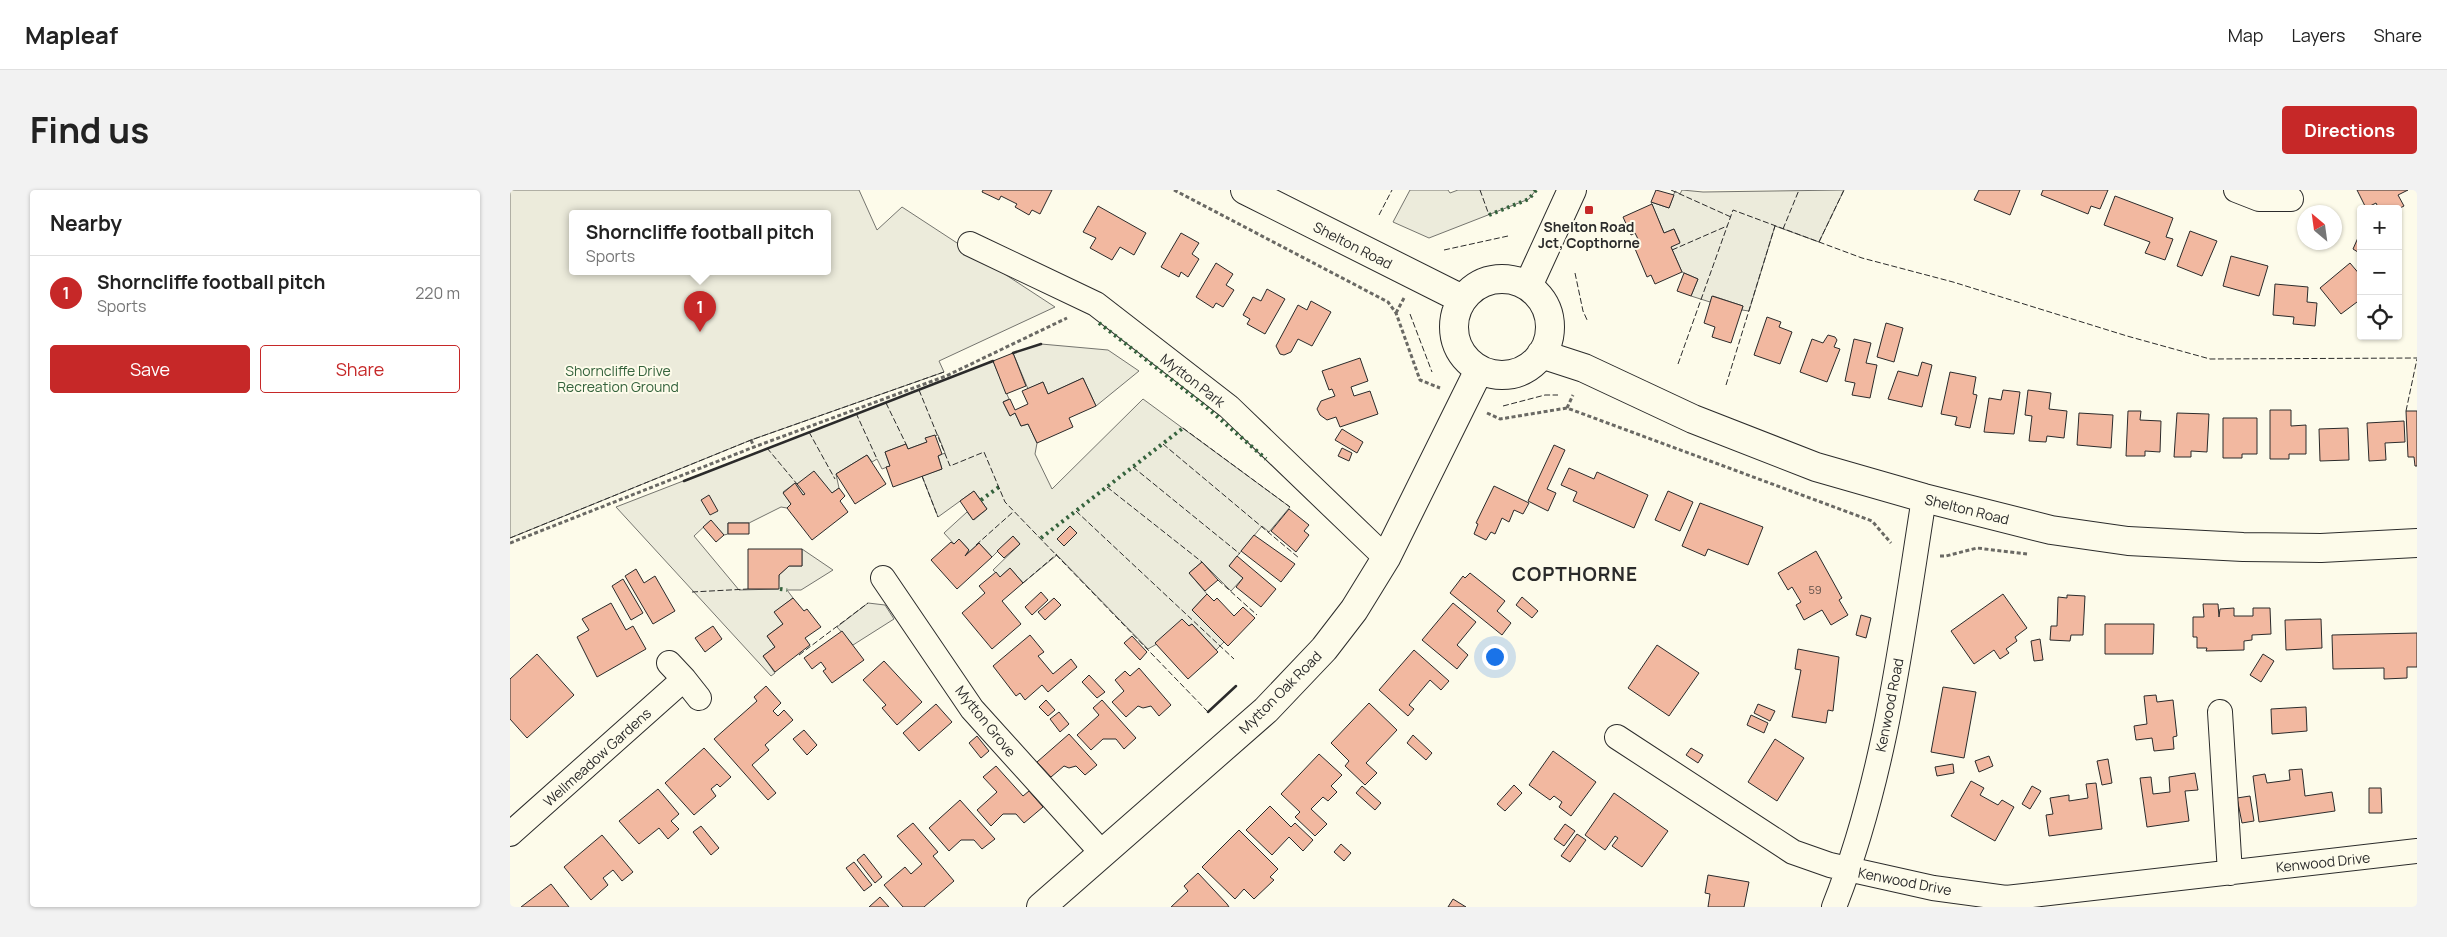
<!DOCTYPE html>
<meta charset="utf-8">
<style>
body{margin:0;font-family:Manrope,sans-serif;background:#f2f2f2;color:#222}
.controls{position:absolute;right:15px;top:15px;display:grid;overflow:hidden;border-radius:5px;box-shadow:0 1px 4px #0004}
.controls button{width:45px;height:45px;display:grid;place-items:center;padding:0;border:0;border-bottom:1px solid #e0e0e0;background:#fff;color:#222;font:25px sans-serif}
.compass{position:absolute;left:1787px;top:15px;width:45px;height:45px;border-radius:50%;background:#fff;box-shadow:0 1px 4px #0004;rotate:331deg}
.you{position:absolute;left:984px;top:466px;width:18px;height:18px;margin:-12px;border:4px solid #fff;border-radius:50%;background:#1a73e8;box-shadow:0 0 0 8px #1a73e833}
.badge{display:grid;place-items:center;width:32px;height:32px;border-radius:50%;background:#c62828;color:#fff;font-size:16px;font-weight:700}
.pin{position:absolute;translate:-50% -41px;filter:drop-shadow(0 1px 2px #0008)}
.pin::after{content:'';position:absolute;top:26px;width:18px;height:15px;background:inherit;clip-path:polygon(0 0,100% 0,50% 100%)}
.popup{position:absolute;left:59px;top:20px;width:262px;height:65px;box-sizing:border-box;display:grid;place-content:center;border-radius:5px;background:#fff;filter:drop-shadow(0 1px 4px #0005);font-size:16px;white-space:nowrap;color:#767676}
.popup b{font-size:19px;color:#222}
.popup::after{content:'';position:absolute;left:50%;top:100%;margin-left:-10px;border:10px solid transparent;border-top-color:#fff}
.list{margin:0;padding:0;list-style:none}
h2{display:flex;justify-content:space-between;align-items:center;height:65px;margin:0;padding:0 20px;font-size:21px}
h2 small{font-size:16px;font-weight:400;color:#767676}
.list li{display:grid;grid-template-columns:32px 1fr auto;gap:15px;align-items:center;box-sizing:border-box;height:75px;padding:0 20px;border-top:1px solid #e0e0e0}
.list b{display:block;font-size:19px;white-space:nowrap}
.list p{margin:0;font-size:16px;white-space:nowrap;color:#767676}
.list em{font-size:16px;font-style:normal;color:#767676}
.actions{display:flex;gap:10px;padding:15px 20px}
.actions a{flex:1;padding:11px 0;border:1px solid #c62828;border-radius:5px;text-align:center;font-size:18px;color:#c62828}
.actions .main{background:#c62828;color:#fff}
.icon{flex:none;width:28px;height:28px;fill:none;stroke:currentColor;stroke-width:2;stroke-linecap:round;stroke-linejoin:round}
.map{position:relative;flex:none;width:1907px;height:717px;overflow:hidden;border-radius:5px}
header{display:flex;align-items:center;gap:30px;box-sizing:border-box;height:70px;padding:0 25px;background:#fff;border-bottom:1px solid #e0e0e0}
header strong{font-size:24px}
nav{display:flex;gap:28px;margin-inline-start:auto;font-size:18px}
.intro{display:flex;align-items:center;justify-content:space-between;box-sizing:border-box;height:120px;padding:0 30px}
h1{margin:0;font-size:35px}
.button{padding:12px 22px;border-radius:5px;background:#c62828;color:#fff;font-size:18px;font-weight:700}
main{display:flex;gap:30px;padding:0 30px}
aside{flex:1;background:#fff;border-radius:5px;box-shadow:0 1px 4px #0004}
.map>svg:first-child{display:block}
.green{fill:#ecebdb;stroke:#74746e;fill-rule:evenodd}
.building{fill:#f2b8a0;stroke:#2b2b2b}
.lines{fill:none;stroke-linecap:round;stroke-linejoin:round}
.street-casing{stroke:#2b2b2b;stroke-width:26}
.secondary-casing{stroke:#2b2b2b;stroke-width:30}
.path{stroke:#6a6964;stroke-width:3;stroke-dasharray:4 2.5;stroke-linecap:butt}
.street{stroke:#fdfbea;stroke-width:24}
.secondary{stroke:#fdfbea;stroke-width:28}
.hedge{stroke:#34623c;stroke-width:4;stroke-dasharray:2.5 4;stroke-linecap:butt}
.fence{stroke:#2b2b2b;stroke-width:1;stroke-dasharray:6 2.5;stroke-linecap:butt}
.wall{stroke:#2b2b2b;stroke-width:2.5}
.poi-dot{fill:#c62828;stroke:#fdfbea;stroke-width:2}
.labels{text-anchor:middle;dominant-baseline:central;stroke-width:4;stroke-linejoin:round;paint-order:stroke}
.number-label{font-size:11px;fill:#5d4e48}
.poi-label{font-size:14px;font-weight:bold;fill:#2b2b2b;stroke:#fdfbea}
.street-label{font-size:14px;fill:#2b2b2b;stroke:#fdfbea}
.park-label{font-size:14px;fill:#34623c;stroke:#fdfbea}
.district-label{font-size:19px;font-weight:bold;letter-spacing:1px;fill:#2b2b2b;stroke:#fdfbea}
</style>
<header>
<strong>Mapleaf</strong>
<nav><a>Map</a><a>Layers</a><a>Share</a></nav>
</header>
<div class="intro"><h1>Find us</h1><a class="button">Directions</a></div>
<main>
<aside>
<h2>Nearby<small></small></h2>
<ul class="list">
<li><span class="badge">1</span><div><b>Shorncliffe football pitch</b><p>Sports</p></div><em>220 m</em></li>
</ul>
<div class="actions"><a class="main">Save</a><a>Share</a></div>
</aside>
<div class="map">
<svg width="1907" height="717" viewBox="0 0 1907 717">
<rect width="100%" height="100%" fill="#fdfbea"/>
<!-- green -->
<path class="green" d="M0,0H349L367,40L392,17L545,117L429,171L434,182L241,250L0,348ZM62,23H318V81H62Z
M900,0H938L940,3L948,0H1026L1019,9L919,48L883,32Z
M1172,0L1193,2L1334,0L1309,52L1265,36L1239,121L1232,120L1233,116L1203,106L1200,112L1181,106L1188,89L1172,82L1161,57L1170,52L1164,39L1154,43L1141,12L1159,18L1165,1L1170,4Z
M531,154L598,160L629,181L586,216L573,188L538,204L533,192L518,199L503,163Z
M483,171L499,209L493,212L500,226L505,223L511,236L518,234L527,253L525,264L542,299L633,209L780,317L759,342L752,336L719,376L733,388L721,401L692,372L679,383L697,404L682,420L714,452L706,460L682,434L638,459L547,365L513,393L500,378L490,387L483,380L510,354L503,346L482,367L469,353L455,366L459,360L450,350L444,354L434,343L457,322L464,330L477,319L464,301L428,327L412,286L432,279L428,266L435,263L428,245L416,248L417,252L398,259L396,254L375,262L380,276L372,279L367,269L362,272L357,265L326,284L329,298L322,303L293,305L284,294L273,302L281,314L277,318L271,317L239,333H218V344L214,345L200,331L184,346L229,400L268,399L269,385L279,376H292V359L323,380L291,400H277L283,408L265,422L273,434L257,446L265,457L253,466L265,483L261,486L106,317Z
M358,413L375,415L384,429L343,455L327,437Z"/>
<!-- building -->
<path class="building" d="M473,0H542L530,24L522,20L519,25L505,17L507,14L491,6L489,10L472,2Z
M1146,0L1164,5L1159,18L1141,12Z
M1469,0H1510L1500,25L1464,10Z
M1533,0H1598L1590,19L1581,16L1578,24L1531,5Z
M1847,0H1898L1888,5L1894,16L1888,19H1869L1866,13L1856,18Z
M1605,6L1663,28L1656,47L1663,49L1655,70L1635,63L1640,52L1594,35Z
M1142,14L1154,43L1164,39L1170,53L1161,57L1172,82L1145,94L1141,85L1137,87L1123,54L1129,51L1125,43L1121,45L1113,27Z
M588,16L636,43L624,65L610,57L602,70L580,58L586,48L573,42Z
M1680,41L1707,51L1692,86L1667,76Z
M1851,41V64L1843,59Z
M671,43L689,53L682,64L689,69L678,87L671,82L669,87L651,77Z
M1721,66L1758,76L1749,106L1713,96Z
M706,73L723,84L716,95L724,100L713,117L706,113L703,118L686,107Z
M1840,73L1851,86V109L1831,124L1810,98Z
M1174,83L1188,89L1181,106L1167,101Z
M1765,94L1798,97L1797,112L1807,113L1805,136L1783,134L1784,127L1763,125Z
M757,99L775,109L755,144L737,134L740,129L733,125L743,107L751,111Z
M1202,106L1233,116L1221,153L1202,147L1205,137L1194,133Z
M801,111L821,122L802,156L788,149L781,162L774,165L770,164L766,156L788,115L797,120Z
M1257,127L1271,132L1269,137L1282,142L1270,174L1244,165Z
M1376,133L1393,138L1384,172L1367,167Z
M1318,145L1325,147L1327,150L1324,157L1330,159L1317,192L1290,182L1302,149L1313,153Z
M1344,149L1361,153L1356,173L1367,175L1360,208L1342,205L1345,193L1335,191Z
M503,163L516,196L496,204L483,171Z
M850,168L858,191L841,197L844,206L860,201L868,224L830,237L826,227L817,230L810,225L807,219L811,211L825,206L822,199L819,200L812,181Z
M1412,172L1422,175L1412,217L1378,209L1388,181L1408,186Z
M1440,182L1466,187L1463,204L1467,205L1460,238L1445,235L1447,227L1431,224Z
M573,188L586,216L559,228L563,237L527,253L518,234L511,236L505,223L500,226L493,212L500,209L505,220L518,214L512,201L533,192L538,204Z
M1493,200L1510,202L1504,244L1474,242L1479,208L1491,210Z
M1518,200L1541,203L1539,219L1557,221L1554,248L1537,246L1536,252L1519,251L1522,226L1515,225Z
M1760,220H1781V236L1796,235V264H1779V269H1760Z
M1618,221H1631L1630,230L1651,231L1650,262L1635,261V266H1616Z
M1896,221H1907V276H1905L1904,267H1898Z
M1569,223L1603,225L1601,258L1567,255Z
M1667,223L1699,224L1697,262L1681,261V267H1664Z
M1713,228H1747V264H1732V268H1713Z
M1894,231L1895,252L1875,253L1876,270L1859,271L1857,233Z
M1838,238L1839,270L1810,271L1809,239Z
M832,239L853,252L847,263L825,250Z
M425,245L432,264L428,266L432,279L383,297L376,277L380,276L375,262L396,254L398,259L417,252L415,248Z
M1044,255L1055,260L1037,299L1046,303L1038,321L1018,311Z
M832,258L842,263L839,271L828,266Z
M357,265L376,294L345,314L326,284Z
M1059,278L1084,289L1087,282L1138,305L1124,338L1063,311L1067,302L1051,295Z
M304,281L322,303L329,298L335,306L330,311L338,322L302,350L277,318L281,314L273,303L285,293L293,305L295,304L287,294Z
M984,296L1019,313L1013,324L1004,320L999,332L992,328L985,344L981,342L976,350L964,344L968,334L966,333Z
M464,301L477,319L463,330L450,311Z
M1158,301L1183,312L1170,341L1145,330Z
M199,305L208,321L200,325L191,310Z
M1190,313L1253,337L1238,375L1198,359L1195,366L1172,356Z
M779,319L799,335L794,341L799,345L786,362L761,341Z
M201,330L214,345L206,352L193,337Z
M218,333H239V344H218Z
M560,336L567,343L554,356L547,349Z
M744,345L785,374L771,392L731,361Z
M503,346L510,354L494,368L487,361Z
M449,349L459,360L455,366L469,353L482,367L447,399L421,370L441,352L444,354Z
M238,359H292V376H279L269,385V399H238Z
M1306,361L1332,408L1329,410L1338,425L1321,435L1312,420L1294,430L1286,415L1291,412L1282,397L1278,400L1268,383Z
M727,366L766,399L751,417L726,397L733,388L719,376Z
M692,372L708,390L695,401L679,383Z
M500,378L513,393L492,411L511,434L482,459L452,423L475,403L469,396L486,382L490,387Z
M126,379L134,393L145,386L165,421L143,434L115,386Z
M960,383L995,411L987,421L1001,433L992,445L940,403L953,386L955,388Z
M113,389L133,423L121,430L102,396Z
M531,402L538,410L522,425L515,417Z
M697,404L704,411L707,408L724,426L733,417L745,428L718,456L682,420Z
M1493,404L1517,438L1505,447L1507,451L1496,459L1499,463L1490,469L1484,460L1464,474L1441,441Z
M1557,405L1575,406L1573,445H1561L1560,451L1540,450L1541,436H1547L1548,407L1557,408Z
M1012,407L1028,421L1022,428L1006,415Z
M283,408L294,421L297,419L311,437L295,448L300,455L265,482L253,466L265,457L257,446L273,434L264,422Z
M544,408L551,415L535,430L528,422Z
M101,413L116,440L123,436L136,459L87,487L67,447L79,440L72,429Z
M943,413L966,432L947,455L958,465L947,479L912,450Z
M1693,414H1708L1709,427L1710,419L1724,418V426H1743V418H1760L1761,444L1742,445V450L1734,451V460L1696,461L1697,458H1687V447H1683V427H1694Z
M1351,425L1361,428L1356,448L1346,445Z
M672,429L679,436L682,434L708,462L678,489L645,453Z
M1811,429L1812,458L1776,460L1775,430Z
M1595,434H1644L1643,464H1595Z
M203,436L212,449L195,462L185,448Z
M332,441L354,470L322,493L313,481L316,479L311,472L302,479L294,468Z
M1907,443V477H1897V488L1874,489V478L1823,479L1822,445Z
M520,445L534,462L528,466L543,484L561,469L567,477L538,502L532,495L515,510L510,503L506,506L483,476Z
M622,446L637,462L630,470L614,453Z
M1530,449L1533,470L1524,471L1521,451Z
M1147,455L1189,483L1159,526L1118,498Z
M1288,459L1329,467L1323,521L1318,520L1316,533L1282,527L1291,480L1285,479Z
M904,460L939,491L931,500L920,490L899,515L904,519L898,526L869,500Z
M27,464L64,505L17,548L0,529V489Z
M1753,464L1764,471L1751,492L1740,485Z
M374,471L412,512L387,535L372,518L376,515L353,490Z
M629,478L661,515L649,526L641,516L633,518L628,516L616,527L602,512L614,501L605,490L615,481L620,486Z
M579,485L595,502L587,508L572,492Z
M256,496L271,513L263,521L268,526L274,520L283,530L255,555L259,560L242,575L266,603L258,610L204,549L247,511L244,507Z
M1433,497L1466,502L1454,568L1421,562Z
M1646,505L1647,512L1663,510L1667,546L1663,547L1664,559L1644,561L1642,548L1626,550L1624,536L1637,534L1634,506Z
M536,510L545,520L538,526L529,517Z
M592,510L626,548L614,559L606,549H593L581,560L567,545L589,525L583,518Z
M859,513L887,540L856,573L867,583L855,595L835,576L839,571L821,553Z
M426,514L442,532L409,561L393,543Z
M1248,514L1265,521L1260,531L1244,523Z
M1796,517L1797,541L1762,544L1761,519Z
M549,522L559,534L550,542L540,529Z
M1241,525L1258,533L1254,543L1237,535Z
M294,540L307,555L297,565L283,549Z
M559,544L587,575L575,585L566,576L559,578L554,576L541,587L527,572Z
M903,545L922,563L916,570L897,553Z
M467,546L479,561L471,568L459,553Z
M1265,549L1294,568L1267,611L1238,592Z
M194,558L221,587L210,597L207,594L201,599L206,606L184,625L155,593Z
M1181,558L1193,565L1188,573L1176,565Z
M1043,561L1086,592L1061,626L1049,617L1052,612L1044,606L1040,610L1019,595Z
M809,564L832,585L821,596L827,602L818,611L813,607L801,619L817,634L805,646L785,627L790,622L771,604Z
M1479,566L1483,576L1469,582L1465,571Z
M1598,569L1602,593L1592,595L1587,571Z
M1443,574L1444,583L1427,586L1425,577Z
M486,576L513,606L519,601L533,617L514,633L506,624H493L481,636L467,620L487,602L473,587Z
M1792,579L1795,606L1822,602L1825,621L1749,632L1743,586L1755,584L1757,593L1780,590L1779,580Z
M1685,583L1688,600L1675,601L1679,631L1637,637L1630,588L1641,587L1643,604L1660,602L1659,587Z
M1461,591L1474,598L1470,605L1488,615L1492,610L1504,617L1485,651L1441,626Z
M1586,593L1592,639L1539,646L1536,625L1543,624L1540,608L1559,605V611L1578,608L1576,594Z
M1004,595L1012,603L995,621L987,614Z
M852,596L871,613L865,620L846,603Z
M1522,596L1531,601L1520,619L1512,614Z
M1859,598H1871L1872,623H1859Z
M148,599L169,624L161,631L169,639L158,649L149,638L129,654L109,631Z
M1104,603L1158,641L1132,677L1102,656L1108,648L1105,646L1095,660L1075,645Z
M1740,606L1744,631L1732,633L1727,608Z
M450,610L485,649L472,659L464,650H451L439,661L419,638Z
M760,616L781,637L785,633L803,650L793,661L779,647L762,665L736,640Z
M403,633L428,662L423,666L444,691L414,717H393L374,695L395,677L401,684L412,674L387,646Z
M1055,634L1065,641L1054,656L1044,649Z
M191,636L209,658L201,665L183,642Z
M729,640L768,679L760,687L764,690L744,709L734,699L725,709L692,677Z
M1067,644L1076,650L1060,672L1051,666Z
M92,645L123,682L112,691L103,680L93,688L98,695L81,710L54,677Z
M831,654L841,663L834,671L824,662Z
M354,664L372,687L365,693L347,670Z
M344,672L362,695L354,701L336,678Z
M688,683L717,714L719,717H661L678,701L674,696Z
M1198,685L1239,692L1234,717H1198L1200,704L1195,703Z
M41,694L59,717H11Z
M370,707L379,717H359Z
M943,709L956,717H938Z"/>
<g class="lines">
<!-- street casing -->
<g class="street-casing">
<path id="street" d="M1726,0L1749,9H1781
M460,54L586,114L719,217L876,368
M373,388L462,519L593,664
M159,473L174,489
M1710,522L1720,683
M1107,547L1283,662L1320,675L1423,698L1496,708L1907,661
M0,644L174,489L189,508
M1324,717C1376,586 1392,446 1414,308"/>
</g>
<!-- secondary casing -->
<g class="secondary-casing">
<path id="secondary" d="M735,0L952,109
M944 137a48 48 0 1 1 96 0a48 48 0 1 1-96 0Z
M1018,96L1062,0
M1031,164L1074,178L1183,229L1306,277L1414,308L1541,340L1618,351L1733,357L1811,358L1907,353
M531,717L756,520L814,459L844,420L876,368L969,180"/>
</g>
<!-- path -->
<path class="path" d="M664,0L878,112L886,123L910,190L930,198
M886,123L894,108
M1057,218L1063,205
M977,223L990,229L1057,218L1362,331L1381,353
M241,250L244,257
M0,353L244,257L436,186L557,128
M1430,366H1436L1467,358L1517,364"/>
<!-- street -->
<use href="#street" class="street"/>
<!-- secondary -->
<use href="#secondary" class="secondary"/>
<!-- hedge -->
<path class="hedge" d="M979,25L1019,9L1026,0
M589,133L694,215L756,269
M471,310L489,297
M531,348L673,238
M270,399L277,400"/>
<!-- fence -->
<path class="fence" d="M970,0L979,25
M1161,0L1221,27
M869,25L882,0
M1273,39L1289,0
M1309,52L1334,0
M934,60L998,46
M1162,60L1217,36
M1065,83L1073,121L1078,132
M900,124L922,182
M1168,174L1223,20L1352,68L1443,92L1617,146L1700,169L1907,168
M1216,195L1265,36
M409,200L440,276L474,262L495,312L698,522
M376,213L396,254
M993,216L1035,205H1048
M1896,221L1907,169
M346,223L367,269
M673,238L780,317
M299,242L325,289
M653,254L789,368
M257,258L287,294
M623,277L730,364
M412,286L428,327
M597,297L692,372
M566,321L724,469
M0,348L241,250L434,182
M466,355L503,322
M708,390L747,425
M513,393L547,364
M182,402L238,399
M289,465L358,413"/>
<!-- wall -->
<path class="wall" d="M503,163L531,154
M174,291L483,171
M698,522L726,496"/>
</g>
<!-- markers -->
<rect class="poi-dot" x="1074" y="15" width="10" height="10" rx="2.5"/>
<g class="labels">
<!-- number labels -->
<g class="number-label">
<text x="1305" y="399">59</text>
</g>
<!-- poi labels -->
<g class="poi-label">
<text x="1079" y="36">Shelton Road<tspan x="1079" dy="16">Jct, Copthorne</tspan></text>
</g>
<!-- street labels -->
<g class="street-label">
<text transform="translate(843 55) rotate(27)">Shelton Road</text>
<text transform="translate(683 190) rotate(38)">Mytton Park</text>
<text transform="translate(1457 319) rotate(14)">Shelton Road</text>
<text transform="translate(770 502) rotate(-45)">Mytton Oak Road</text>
<text transform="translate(1379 515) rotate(-79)">Kenwood Road</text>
<text transform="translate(476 531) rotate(51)">Mytton Grove</text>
<text transform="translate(87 567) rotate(-42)">Wellmeadow Gardens</text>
<text transform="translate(1813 672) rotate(-6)">Kenwood Drive</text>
<text transform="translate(1395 691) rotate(11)">Kenwood Drive</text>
</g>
<!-- park labels -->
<g class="park-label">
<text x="108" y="180">Shorncliffe Drive<tspan x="108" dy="16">Recreation Ground</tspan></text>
</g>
<!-- district labels -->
<g class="district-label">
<text x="1065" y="384">COPTHORNE</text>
</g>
</g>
</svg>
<div class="controls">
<button>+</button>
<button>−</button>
<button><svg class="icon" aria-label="locate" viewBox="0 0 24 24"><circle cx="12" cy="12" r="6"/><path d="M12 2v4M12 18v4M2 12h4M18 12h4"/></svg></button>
</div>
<svg class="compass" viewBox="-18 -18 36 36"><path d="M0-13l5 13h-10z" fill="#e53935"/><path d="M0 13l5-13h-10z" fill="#767676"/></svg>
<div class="you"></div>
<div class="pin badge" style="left:190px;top:142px">1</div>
<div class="popup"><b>Shorncliffe football pitch</b>Sports</div>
</div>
</main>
